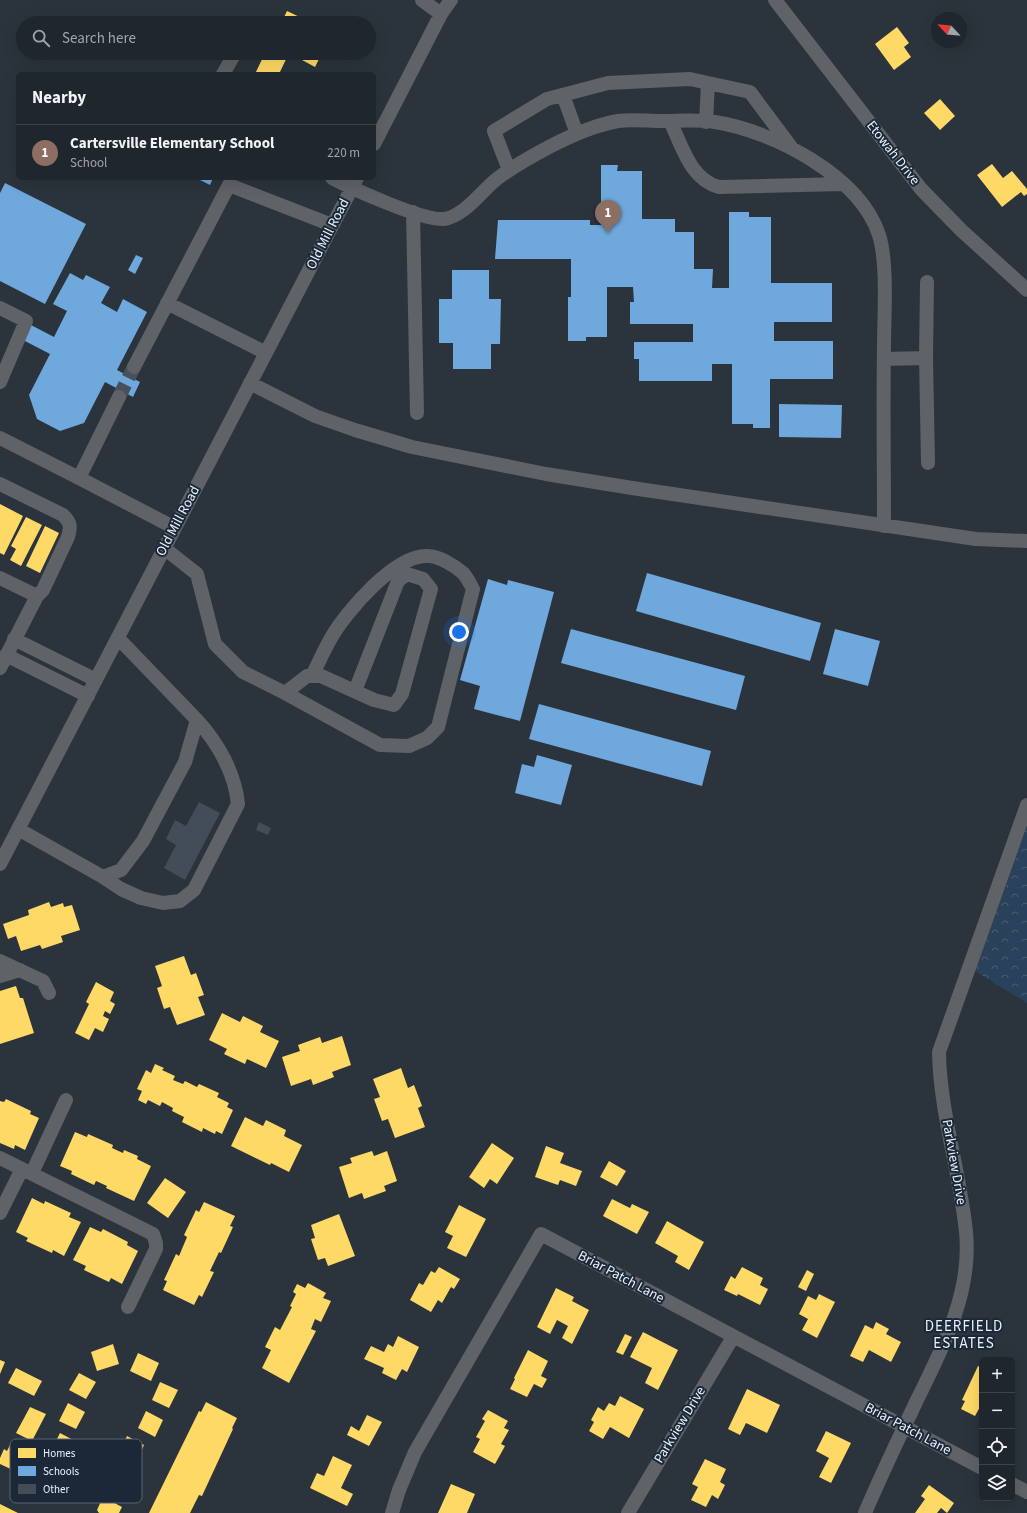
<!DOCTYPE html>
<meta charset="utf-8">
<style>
body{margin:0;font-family:"Source Sans 3",sans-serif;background:#282e35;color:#f1f3f6}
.controls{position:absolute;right:12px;bottom:12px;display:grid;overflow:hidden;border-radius:6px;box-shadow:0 4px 16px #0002}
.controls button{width:36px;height:36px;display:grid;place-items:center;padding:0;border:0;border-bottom:1px solid #3d4349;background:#20262d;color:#f1f3f6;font:20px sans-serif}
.compass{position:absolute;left:931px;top:12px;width:36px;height:36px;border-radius:50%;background:#20262d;box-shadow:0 4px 16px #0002;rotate:296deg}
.you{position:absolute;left:459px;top:632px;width:14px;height:14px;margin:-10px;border:3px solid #fff;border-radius:50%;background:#1a73e8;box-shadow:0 0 0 6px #1a73e833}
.badge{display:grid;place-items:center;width:26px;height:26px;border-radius:50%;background:#db2777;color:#fff;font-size:13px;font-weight:700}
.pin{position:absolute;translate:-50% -33px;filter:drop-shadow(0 1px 2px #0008)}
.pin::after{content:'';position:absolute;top:21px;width:14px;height:12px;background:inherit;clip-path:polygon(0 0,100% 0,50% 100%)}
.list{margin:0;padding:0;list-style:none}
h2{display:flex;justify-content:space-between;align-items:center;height:52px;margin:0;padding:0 16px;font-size:17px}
h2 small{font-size:13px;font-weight:400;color:#a2a5aa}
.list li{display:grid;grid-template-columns:26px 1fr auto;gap:12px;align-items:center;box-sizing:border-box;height:56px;padding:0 16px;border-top:1px solid #3d4349}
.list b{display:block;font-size:15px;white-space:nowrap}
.list p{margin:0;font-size:13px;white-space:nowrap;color:#a2a5aa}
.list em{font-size:13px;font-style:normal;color:#a2a5aa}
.icon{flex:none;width:22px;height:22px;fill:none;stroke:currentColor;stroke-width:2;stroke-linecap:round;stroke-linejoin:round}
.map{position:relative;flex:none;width:1027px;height:1513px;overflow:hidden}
.search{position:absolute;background:#20262d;box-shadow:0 4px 16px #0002;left:16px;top:16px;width:360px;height:44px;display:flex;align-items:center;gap:10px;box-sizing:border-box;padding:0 14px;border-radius:22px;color:#a2a5aa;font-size:15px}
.panel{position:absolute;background:#20262d;box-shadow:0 4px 16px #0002;left:16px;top:72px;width:360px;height:108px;border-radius:6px}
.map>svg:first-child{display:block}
.park{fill:url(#park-crowns)}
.homes{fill:#ffd966}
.schools{fill:#6fa8dc}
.building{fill:#434d58}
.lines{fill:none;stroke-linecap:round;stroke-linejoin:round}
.minor-tunnel{stroke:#485059;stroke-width:14;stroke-dasharray:14 7;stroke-linecap:butt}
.minor{stroke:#5f6266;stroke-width:14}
.labels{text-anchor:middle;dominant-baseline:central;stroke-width:4;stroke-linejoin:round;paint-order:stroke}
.street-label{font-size:14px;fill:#e9f2fd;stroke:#1b2838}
.neighbourhood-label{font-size:15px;letter-spacing:1px;fill:#e9f2fd;stroke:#1b2838}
.key{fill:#1b2838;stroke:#596573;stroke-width:1}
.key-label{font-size:11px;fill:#e9f2fd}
</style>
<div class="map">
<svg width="1027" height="1513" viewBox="0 0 1027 1513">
<defs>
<pattern id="park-crowns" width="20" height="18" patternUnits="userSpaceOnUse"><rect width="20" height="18" fill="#29415b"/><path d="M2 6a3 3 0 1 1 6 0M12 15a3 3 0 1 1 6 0" fill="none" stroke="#485d73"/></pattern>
</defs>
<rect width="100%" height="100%" fill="#2b333c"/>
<!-- park -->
<path class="park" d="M1027,827V1003L975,971Z"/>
<!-- homes -->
<path class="homes" d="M287,11L306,20L304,23H281Z
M897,27L909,43L904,47L911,57L894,70L875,44Z
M265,53H322L315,67L289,53L279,74H255Z
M940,99L955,116L940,130L924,113Z
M992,164L1003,178L1012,171L1027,189V194L1024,196L1021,192L1002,207L977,175Z
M0,504L23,516L4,555L0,553Z
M26,517L42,525L21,566L10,560L16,549L11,546Z
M45,526L59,533L40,573L26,566Z
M49,902L51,907L63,903L64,907L72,905L80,930L61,936L63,942L42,949L40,945L21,951L16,936L8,939L3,924L29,915L28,910Z
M184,956L191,975L196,973L204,995L198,997L205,1015L177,1025L170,1007L164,1009L157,988L162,986L155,966Z
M96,982L114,992L110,1001L115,1004L110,1014L105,1011L103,1016L109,1019L103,1032L95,1028L89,1040L75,1033L89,1004L86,1002Z
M16,986L20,998H23L34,1033L0,1044V991Z
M222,1013L240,1022L243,1016L263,1026L260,1032L279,1041L266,1068L247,1059L245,1064L224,1054L227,1049L209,1040Z
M342,1036L351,1065L332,1072L334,1077L313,1085L311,1079L291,1086L282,1057L300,1051L298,1045L320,1037L322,1043Z
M155,1064L164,1068L162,1070L175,1076L173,1080L183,1084L185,1081L197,1087L199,1084L219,1093L217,1097L229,1103L227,1107L233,1110L222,1134L216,1131L215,1134L203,1128L202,1132L182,1122L184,1117L172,1111L173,1108L162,1102L160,1106L148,1100L146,1104L138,1100L142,1091L137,1089L146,1070L151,1073Z
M401,1068L408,1088L414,1085L422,1106L418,1108L425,1127L395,1138L388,1119L382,1121L374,1099L380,1097L373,1079Z
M6,1099L31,1111L30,1114L39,1118L25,1150L15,1145L14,1149L0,1143V1101L4,1102Z
M245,1117L263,1126L266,1120L286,1130L284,1136L302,1145L289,1172L271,1163L270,1165L231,1146Z
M75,1132L87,1137L88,1134L113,1145L112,1148L123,1153L124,1150L138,1156L137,1159L151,1166L134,1201L106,1188L107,1186L96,1181L94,1185L71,1174L72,1171L60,1166Z
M492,1143L514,1158L497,1184L490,1179L484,1188L469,1177Z
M546,1146L564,1153L560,1163L582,1171L576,1186L560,1180L558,1185L535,1177Z
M372,1151L374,1156L387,1151L397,1181L384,1186L386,1191L364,1199L362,1193L349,1198L339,1167L352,1163L350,1158Z
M609,1161L626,1171L617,1186L600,1177Z
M165,1178L186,1192L168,1218L147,1203Z
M32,1198L44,1204L45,1201L71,1213L69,1217L81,1222L64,1256L53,1250L52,1253L26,1241L28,1238L16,1232Z
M612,1199L630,1208L632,1204L649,1212L637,1234L603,1216Z
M204,1202L235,1216L230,1226L233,1227L221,1253L219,1252L210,1271L214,1272L202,1297L199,1295L194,1305L163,1290L167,1281L164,1280L176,1254L179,1256L187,1237L184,1235L196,1210L199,1212Z
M459,1205L486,1219L466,1257L447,1248L453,1236L445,1232Z
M339,1214L355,1256L328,1266L325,1258L318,1260L311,1239L315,1238L311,1225Z
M667,1221L704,1242L689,1270L675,1262L678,1256L655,1243Z
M90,1227L101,1232L103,1229L128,1242L127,1245L138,1251L122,1284L111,1278L109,1282L84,1270L86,1266L73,1260Z
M439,1267L460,1279L454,1289L451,1287L442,1303L438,1300L431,1312L410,1300L419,1283L423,1285L431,1271L435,1273Z
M742,1267L763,1278L760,1285L768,1289L760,1305L738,1294L737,1296L724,1290L731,1276L735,1279Z
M807,1270L814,1274L806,1291L798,1287Z
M308,1283L326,1293L323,1298L331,1301L321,1322L315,1319L311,1329L316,1331L289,1383L262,1368L271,1350L265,1347L275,1327L280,1330L292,1307L290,1306L296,1294L293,1292L297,1284L305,1288Z
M556,1288L574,1297L572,1301L589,1310L572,1344L562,1338L568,1326L557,1320L550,1334L537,1327Z
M819,1294L835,1302L817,1338L802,1330L808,1319L799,1314L808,1296L816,1300Z
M876,1322L889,1329L886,1334L901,1342L891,1362L869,1350L863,1362L850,1356L865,1325L873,1329Z
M643,1332L678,1350L658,1390L645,1383L652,1368L630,1357Z
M625,1334L632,1337L623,1355L616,1352Z
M398,1336L419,1347L407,1372L402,1369L396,1380L382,1373L384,1368L364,1359L371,1346L384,1352L388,1344L393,1347Z
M113,1344L119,1364L97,1371L91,1352Z
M528,1350L548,1361L541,1376L547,1379L542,1388L534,1384L527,1397L510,1389L515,1379L514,1378Z
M138,1353L159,1363L151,1381L130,1371Z
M0,1360L5,1362L0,1374Z
M978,1366L982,1368V1405H981L975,1416L961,1409L965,1401L962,1400Z
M16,1368L42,1381L34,1396L8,1383Z
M79,1373L96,1382L86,1399L69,1390Z
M160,1382L178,1390L169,1408L152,1400Z
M747,1389L780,1405L767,1433L746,1423L740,1435L728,1429Z
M620,1396L644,1409L629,1438L610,1427L603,1439L589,1431L594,1422L591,1420L598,1407L604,1411L609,1403L615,1406Z
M206,1402L237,1418L232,1428L233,1429L202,1496L199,1495L190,1513H149L199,1411L201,1412Z
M68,1403L85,1412L76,1429L59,1421Z
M30,1407L46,1414L32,1441L16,1433Z
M488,1410L508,1421L504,1428L509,1430L501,1444L505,1446L495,1464L473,1452L480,1439L476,1437L485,1421L482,1419Z
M146,1411L163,1420L155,1437L138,1428Z
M367,1415L382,1422L369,1446L347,1435L351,1426L359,1431Z
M826,1431L851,1443L831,1483L819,1477L829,1458L816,1451Z
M60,1433L77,1442L68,1459L51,1451Z
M127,1436L144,1445L136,1463L119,1454Z
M11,1443L27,1451L17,1472L0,1464V1458L4,1449L7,1451Z
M333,1456L352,1465L341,1488L353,1494L347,1506L310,1488L317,1473L324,1476Z
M705,1459L726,1469L720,1482L725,1485L718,1499L712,1495L706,1507L691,1500L698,1487L692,1484Z
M451,1484L475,1494L467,1513H438Z
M929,1485L954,1503L947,1513L941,1508L937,1513H915L925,1499L921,1496Z
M103,1497L122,1507L119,1513H99L97,1510Z
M0,1504L18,1513H0Z"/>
<!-- schools -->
<path class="schools" d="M601,165H618L617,171H642V219H675V232H694V269H713L712,288H729V212H749V217H771V283H832V322H774V341H833V379H770V428H753V424H732V364H712V381H639V359H634V342H693V324H630V302H634L633,287H607V337H586V341H568V297H571V259H495L498,220H590V225H601Z
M196,178H213L210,185Z
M5,183L86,224L45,304L0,281V193Z
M136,255L143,258L135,274L128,270Z
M452,270H489V299H501L500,344H491V369H453V343H439V299H452Z
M70,273L83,280L86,275L110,287L101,303L117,312L123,299L147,312L117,370L140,382L133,397L105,382L84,423L60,431L37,419L29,395L50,354L23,340L31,325L54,337L67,311L53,304Z
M779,404L842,405L841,438L779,437Z
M647,573L821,623L810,661L636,611Z
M488,579L507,585L508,580L554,592L520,721L474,709L480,686L460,680Z
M571,629L745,676L736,710L561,663Z
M835,629L880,641L868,686L823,674Z
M539,704L711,751L702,786L529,739Z
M537,755L572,765L561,805L515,793L522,764L534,767Z"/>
<!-- building -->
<path class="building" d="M199,802L220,813L185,880L164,868L176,845L166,839L175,820L186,826Z
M259,822L271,828L268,835L256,830Z"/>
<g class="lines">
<!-- minor-tunnel -->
<path class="minor-tunnel" d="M119,397L134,367"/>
<!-- minor -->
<path class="minor" d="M422,0L441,14
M775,0L921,189L961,230L1027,290
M223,74L235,53
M708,83L750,92L791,147
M563,95L577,134
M670,121C682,146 690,179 719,187L842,184
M374,144L441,14L451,0
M509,170L494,131L547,99L608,83L690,79L708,83L706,122
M332,178C353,189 423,221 444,219C465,216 482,190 498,178C514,166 532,156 549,147C570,136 595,125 618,121C631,119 647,121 660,121C678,121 698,119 715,122C773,131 860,176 879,235C888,263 884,316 884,346C883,406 884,466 884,526
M413,212L417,413
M167,303L266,353
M0,308L26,321L0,382
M926,358L927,282
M884,359L926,358L928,463
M134,367L229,185L332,225
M250,383L315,416L355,430L412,447L546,474L632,488L976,539L1027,541
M119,397L79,478L175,528
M0,438L79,478
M0,484L63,515C71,523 71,527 68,537L43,590L37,596L0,668
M164,548L197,574L215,644L243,672L285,693L307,676H321L374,700L394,705L402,694L431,589L423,579L407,574L398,581L355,691
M0,578L37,596
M14,639L96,680
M6,655L88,696
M285,693L380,745L409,746L427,738L438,727L473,589C470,584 467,577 463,573C455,566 439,556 428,556C395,554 346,612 331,638C324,650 318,664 312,676
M18,829L103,877L121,870L143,841L185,762L197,720L118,638
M0,864L357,178
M103,877L121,889L141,898L163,903L180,901L194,890L238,804C235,773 218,743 197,720
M0,961L43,981L49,993
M0,976L20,970
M0,1158L153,1234L156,1243V1249L128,1307
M32,1173L66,1100
M0,1213L22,1169
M1012,1484L1027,1492
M392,1513L399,1490L415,1452L541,1234L982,1468
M628,1513L733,1337
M865,1513C881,1475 899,1438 917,1400C943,1347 972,1293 966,1232C960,1171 940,1113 939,1052L1027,805"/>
</g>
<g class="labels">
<!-- street labels -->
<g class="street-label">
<text transform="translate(893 153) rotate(52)">Etowah Drive</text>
<text transform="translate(328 234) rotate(-63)">Old Mill Road</text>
<text transform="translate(178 521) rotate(-62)">Old Mill Road</text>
<text transform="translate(954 1162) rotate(80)">Parkview Drive</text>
<text transform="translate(621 1277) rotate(28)">Briar Patch Lane</text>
<text transform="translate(680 1425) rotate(-59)">Parkview Drive</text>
<text transform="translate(908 1429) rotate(28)">Briar Patch Lane</text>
</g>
<!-- neighbourhood labels -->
<g class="neighbourhood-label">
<text x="964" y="1326">DEERFIELD<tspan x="964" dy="17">ESTATES</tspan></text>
</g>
</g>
<!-- legend -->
<rect x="10" y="1439" width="132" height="64" rx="6" class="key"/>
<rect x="18" y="1448" width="18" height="10" fill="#ffd966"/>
<rect x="18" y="1466" width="18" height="10" fill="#6fa8dc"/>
<rect x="18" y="1484" width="18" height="10" fill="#434d58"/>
<g class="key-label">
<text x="43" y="1457">Homes</text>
<text x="43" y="1475">Schools</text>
<text x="43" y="1493">Other</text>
</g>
</svg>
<div class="controls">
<button>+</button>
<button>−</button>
<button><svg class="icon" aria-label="locate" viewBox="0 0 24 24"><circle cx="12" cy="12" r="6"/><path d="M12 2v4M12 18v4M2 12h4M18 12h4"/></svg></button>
<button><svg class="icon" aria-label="layers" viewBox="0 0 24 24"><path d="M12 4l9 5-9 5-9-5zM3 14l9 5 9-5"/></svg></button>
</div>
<svg class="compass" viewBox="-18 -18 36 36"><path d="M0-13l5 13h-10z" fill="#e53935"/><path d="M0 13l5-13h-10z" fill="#a2a5aa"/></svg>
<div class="you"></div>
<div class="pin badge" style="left:608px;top:233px;background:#8d6e63">1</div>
<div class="search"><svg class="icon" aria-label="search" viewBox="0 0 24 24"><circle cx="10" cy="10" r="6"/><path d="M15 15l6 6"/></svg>Search here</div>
<section class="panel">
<h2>Nearby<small></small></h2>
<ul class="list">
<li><span class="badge" style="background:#8d6e63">1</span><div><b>Cartersville Elementary School</b><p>School</p></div><em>220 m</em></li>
</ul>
</section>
</div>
